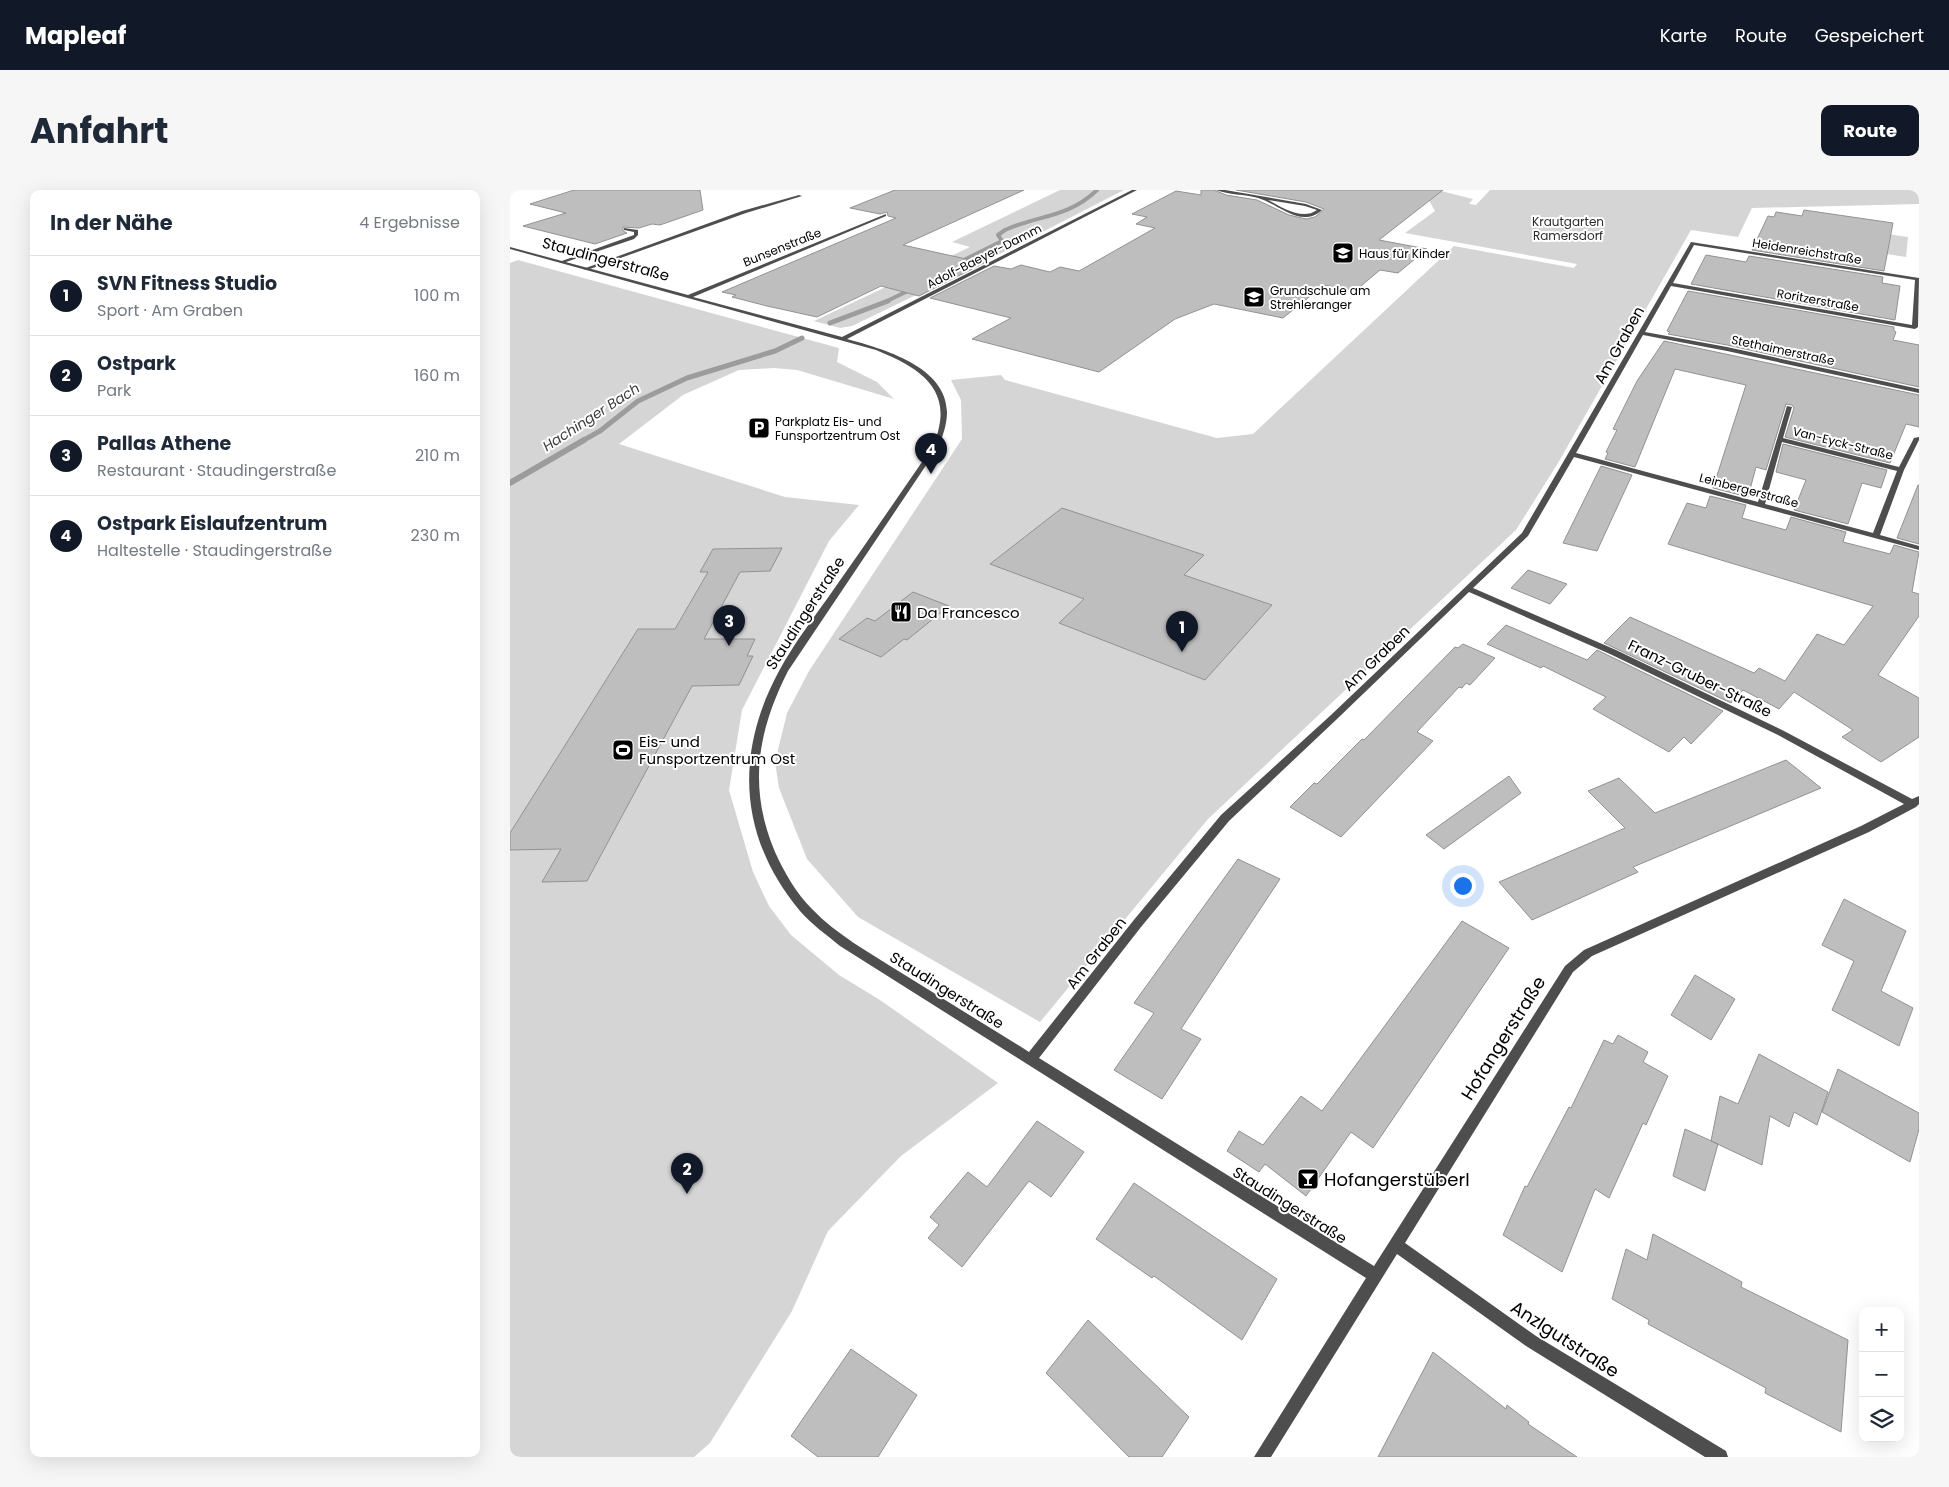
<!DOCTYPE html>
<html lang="de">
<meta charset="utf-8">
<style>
body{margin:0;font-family:Poppins,sans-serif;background:#f6f6f7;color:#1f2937}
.controls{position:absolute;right:15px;bottom:15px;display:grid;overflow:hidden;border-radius:10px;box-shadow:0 5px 20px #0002}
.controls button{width:45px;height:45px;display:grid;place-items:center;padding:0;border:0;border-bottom:1px solid #e0e1e3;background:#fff;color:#1f2937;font:25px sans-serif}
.you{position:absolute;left:952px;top:695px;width:18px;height:18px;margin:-12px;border:4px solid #fff;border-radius:50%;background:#1a73e8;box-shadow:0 0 0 8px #1a73e833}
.badge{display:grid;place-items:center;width:32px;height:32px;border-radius:50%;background:#111827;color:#fff;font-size:16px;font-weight:700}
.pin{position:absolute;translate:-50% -41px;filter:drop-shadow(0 1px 2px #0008)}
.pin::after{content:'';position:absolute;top:26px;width:18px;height:15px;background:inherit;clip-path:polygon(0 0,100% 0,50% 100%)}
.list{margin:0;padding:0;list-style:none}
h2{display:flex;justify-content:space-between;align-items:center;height:65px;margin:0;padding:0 20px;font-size:21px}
h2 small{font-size:16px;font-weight:400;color:#747a83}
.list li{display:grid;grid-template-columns:32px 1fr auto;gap:15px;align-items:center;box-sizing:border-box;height:80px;padding:0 20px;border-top:1px solid #e0e1e3}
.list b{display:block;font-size:19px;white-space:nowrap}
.list p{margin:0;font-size:16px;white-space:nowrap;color:#747a83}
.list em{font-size:16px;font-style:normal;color:#747a83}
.icon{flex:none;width:28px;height:28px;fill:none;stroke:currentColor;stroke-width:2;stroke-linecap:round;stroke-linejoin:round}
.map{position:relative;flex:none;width:1409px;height:1267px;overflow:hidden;border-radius:10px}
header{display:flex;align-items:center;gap:30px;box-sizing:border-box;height:70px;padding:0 25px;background:#111827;color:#fff}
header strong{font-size:24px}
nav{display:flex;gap:28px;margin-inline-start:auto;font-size:18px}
.intro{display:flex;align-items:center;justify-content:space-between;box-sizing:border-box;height:120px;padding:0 30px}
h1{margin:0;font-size:35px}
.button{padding:12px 22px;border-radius:10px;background:#111827;color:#fff;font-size:18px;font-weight:700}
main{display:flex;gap:30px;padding:0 30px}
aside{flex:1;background:#fff;border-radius:10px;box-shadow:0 5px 20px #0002}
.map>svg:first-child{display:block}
.green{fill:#d5d5d5}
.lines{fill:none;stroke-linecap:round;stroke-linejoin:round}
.stream-far2{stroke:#9c9c9c;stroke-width:4}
.stream-far1{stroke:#9c9c9c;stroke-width:5}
.stream{stroke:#9c9c9c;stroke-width:6}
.building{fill:#bebebe;stroke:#929292}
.lane{fill:#4e4e4e;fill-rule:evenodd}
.street{fill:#4e4e4e;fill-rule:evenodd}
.labels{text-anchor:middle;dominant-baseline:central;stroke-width:4;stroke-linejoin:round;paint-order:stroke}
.far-park-label{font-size:12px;fill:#2c2c2c;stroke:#fff}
.far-street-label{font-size:12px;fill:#000;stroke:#fff}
.far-poi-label{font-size:12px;fill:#000;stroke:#fff;text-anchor:start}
.far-water-label{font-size:14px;font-style:italic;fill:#3d3d3d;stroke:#fff}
.street-label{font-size:15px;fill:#000;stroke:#fff}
.poi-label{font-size:15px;fill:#000;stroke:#fff;text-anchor:start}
.near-street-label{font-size:18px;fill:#000;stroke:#fff}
.near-poi-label{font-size:18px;fill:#000;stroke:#fff;text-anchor:start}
</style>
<header>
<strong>Mapleaf</strong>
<nav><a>Karte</a><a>Route</a><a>Gespeichert</a></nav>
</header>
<div class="intro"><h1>Anfahrt</h1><a class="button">Route</a></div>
<main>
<aside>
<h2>In der Nähe<small>4 Ergebnisse</small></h2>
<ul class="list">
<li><span class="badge">1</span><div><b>SVN Fitness Studio</b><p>Sport · Am Graben</p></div><em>100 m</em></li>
<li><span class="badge">2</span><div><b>Ostpark</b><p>Park</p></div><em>160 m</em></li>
<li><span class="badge">3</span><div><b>Pallas Athene</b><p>Restaurant · Staudingerstraße</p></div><em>210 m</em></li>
<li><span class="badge">4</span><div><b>Ostpark Eislaufzentrum</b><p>Haltestelle · Staudingerstraße</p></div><em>230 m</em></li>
</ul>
</aside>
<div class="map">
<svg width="1409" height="1267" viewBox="0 0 1409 1267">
<rect width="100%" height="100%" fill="#fff"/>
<!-- green -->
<path class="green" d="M550,0H614L470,74L342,136L330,138L304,131L460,57L442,52Z
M927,0L963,9L959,14L966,15L980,0H1409V14L1242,18L1228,47L1181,40L1048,273L1006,340L698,629L530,832L348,727L297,669L269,598L265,572L277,523L299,481L452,249L451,210L441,190L491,185L495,190L707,248L743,244L944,56L1064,78L1067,74L895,43L925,21L917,7Z
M1299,33L1398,47L1396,67L1293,51Z
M8,70L329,158L327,172L367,192L384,209L287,180L264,178L229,180L173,205L109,254L275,307L349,315L319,351L232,520L219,600L243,682L259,716L281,745L329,785L370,810L488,893L391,966L318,1041L282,1121L200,1253L184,1267H0V73Z"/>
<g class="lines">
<!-- stream-far2 -->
<path class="stream-far2" d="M448,73L492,51L488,45L495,40C528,25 558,28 587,0
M375,112L406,97"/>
<!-- stream-far1 -->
<path class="stream-far1" d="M320,133L378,111
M72,251L90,241L128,211L177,188L265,161L292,148"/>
<!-- stream -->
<path class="stream" d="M0,293L74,250"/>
</g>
<!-- building -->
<path class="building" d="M64,0H190L193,20L150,35L142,34L129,38L113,37V41L117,43L85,54L13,36L56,23L20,14Z
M385,0H514L393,55L474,73L409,106L371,96L307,127L257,116L222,107L226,105L212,102L386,28L378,26L377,22L370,24L340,18Z
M691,0H704L716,5L747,10L779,25L796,29L805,27L814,19L796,12L726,0H933L869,50L917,59L888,83L870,80L845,101L814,95L773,128L704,114L665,129L589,182L462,149L501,128L420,108L484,76L501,79L511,75L540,82L550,77L569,81L645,38L626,34L637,27L622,24L666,1L691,5Z
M1294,20L1383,33L1374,81L1242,60L1258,26L1264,27L1266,22L1292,26Z
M1196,65L1236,72L1239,66L1373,87L1372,93L1390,96L1385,130L1181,94Z
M1178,101L1384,137V141L1386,142L1383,150L1409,155V197L1217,155L1158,144L1160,142L1157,141Z
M1154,151L1409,205V237L1396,234L1380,273L1275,247L1284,218L1282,215L1276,214L1256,280L1246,277L1238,307L1203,298L1236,195L1165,179L1125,277L1095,269L1098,263L1096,262L1107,240L1103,239L1127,191Z
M1273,254L1377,280L1371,298L1352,293L1338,334L1284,320L1296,290L1266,282Z
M1091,276L1122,285L1087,361L1053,353Z
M1408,295H1409V354L1387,348Z
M1200,306L1236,315L1232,328L1276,340L1281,327L1336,342L1333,352L1380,364L1384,355L1409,362L1402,402L1409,404V426L1368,485L1409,508V547L1371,572L1332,547L1343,540L1284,502L1269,519L1233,500L1221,513L1094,453L1120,427L1244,483L1249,478L1275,491L1307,444L1334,455L1363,416L1158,354L1177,313L1196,318Z
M552,318L694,365L674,385L762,415L695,490L549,433L574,409L480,374Z
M272,358L260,381L230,382L194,449H245L237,466H243L229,495L182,496L77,691L32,692L51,659L0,660V643L128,439H165L198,382H190L203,359Z
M1018,380L1057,394L1040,414L1001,398Z
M403,402L439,416L397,450L394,449L371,467L329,449L357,428L365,431Z
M996,435L1077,470L1087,460L1213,521L1181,554L1174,547L1159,562L1083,519L1096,507L1033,476L1031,478L977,454Z
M953,454L985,468L960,495L956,493L952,498L949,497L907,542L923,551L831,647L780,617L804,593L807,594L852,549L854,550L945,457L948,458Z
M1276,570L1311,598L1123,677L1128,682L1022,730L989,692L1115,638L1078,601L1109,588L1145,623Z
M999,586L1011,603L934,659L916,645Z
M728,669L770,689L671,839L691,849L652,909L604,880L644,823L624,813Z
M1334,709L1396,741L1371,801L1403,818L1389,856L1322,820L1344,771L1312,755Z
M952,731L999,758L863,958L841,942L796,1006L755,974L749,982L717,961L729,941L753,955L791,906L812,921Z
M1185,785L1225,809L1201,850L1161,825Z
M1108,845L1138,862L1133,872L1158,886L1136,935L1133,933L1099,1008L1085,999L1052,1082L993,1045L1015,996L1017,997L1059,917L1061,918L1094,850L1103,854Z
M1249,864L1318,902L1307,935L1284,922L1279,937L1260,926L1252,975L1201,951L1210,906L1228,914Z
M1328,879L1409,923V939L1400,972L1312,922Z
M527,931L574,962L541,1007L519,991L452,1077L418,1048L429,1035L420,1027L458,982L477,997Z
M1175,939L1208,954L1195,1001L1163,986Z
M624,993L767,1089L732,1150L644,1086L642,1088L586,1049Z
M1143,1044L1232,1092L1231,1097L1338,1150L1331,1242L1255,1203L1256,1198L1138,1134L1139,1130L1102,1109L1116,1059L1137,1070Z
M578,1130L679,1227L652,1267H619L536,1183Z
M341,1159L407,1205L368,1267H308L281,1246Z
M923,1162L996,1219L997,1215L1019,1232L1018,1234L1067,1267H868Z"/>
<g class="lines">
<!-- lane -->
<path class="lane" d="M289,5L292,6L236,23L77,80L73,79L232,21Z
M114,38L128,40V45L124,49L53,73L49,72L124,45V42L114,40Z"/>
<!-- street -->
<path class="street" d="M622,0H627L337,149C373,159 436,176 437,222C437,234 433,245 429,256L278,481C247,542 238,598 265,662C274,682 286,703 302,719C327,745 360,763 390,782C433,809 476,835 519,862L623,731L711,625L821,525L1012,343L1181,52L1409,88L1408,137L1405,139L1161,96L1135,142L1217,157L1409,199V203L1217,161L1133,145L1066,263L1248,312L1277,216L1282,217L1273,248L1389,277L1404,248L1409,247V250L1394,280L1370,345L1409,356V360L1064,267L1018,346L963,398L1106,460L1274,541L1402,609L1409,606V614L1406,617L1359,642L1082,766L1063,782L895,1053L1026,1146L1216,1261L1218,1267H1195L1016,1156L887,1064L761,1267H744L856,1088L330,756C317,745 302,735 290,721C229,648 224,564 269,481C284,453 305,426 324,399C357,352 390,304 423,256C425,250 428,244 429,237C439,193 400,174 366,160L0,59V57L178,105L376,24V26L183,107L332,147ZM1184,55L1405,90L1402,135L1163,93ZM1272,252L1387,281L1363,343L1255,314ZM959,402L1100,464L1268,545L1394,614L1351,636L1074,760L1055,776L864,1076L529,868L631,737L719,631L827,529Z
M706,0H715L796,14L812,20C791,39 769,14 748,8C734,4 719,5 706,0ZM758,10L795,16L807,20C792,31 771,17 758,10Z"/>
</g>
<!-- icons -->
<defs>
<g id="school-square" transform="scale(1.125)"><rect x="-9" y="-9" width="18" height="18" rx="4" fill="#000" stroke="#fff"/><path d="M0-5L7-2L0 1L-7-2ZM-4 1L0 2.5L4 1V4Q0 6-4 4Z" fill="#fff"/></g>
<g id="parking-square" transform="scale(1.125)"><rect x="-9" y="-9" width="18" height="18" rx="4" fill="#000" stroke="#fff"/><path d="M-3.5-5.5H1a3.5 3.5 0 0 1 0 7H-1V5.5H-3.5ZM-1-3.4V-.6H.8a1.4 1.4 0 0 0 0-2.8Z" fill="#fff"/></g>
<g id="restaurant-square" transform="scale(1.125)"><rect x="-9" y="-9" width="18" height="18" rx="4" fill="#000" stroke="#fff"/><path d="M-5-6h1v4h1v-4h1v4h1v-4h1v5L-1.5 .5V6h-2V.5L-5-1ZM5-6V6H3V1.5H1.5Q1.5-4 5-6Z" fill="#fff"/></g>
<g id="stadium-square" transform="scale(1.125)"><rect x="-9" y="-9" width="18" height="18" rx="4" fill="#000" stroke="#fff"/><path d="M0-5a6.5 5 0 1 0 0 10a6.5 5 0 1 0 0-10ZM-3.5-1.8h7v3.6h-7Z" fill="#fff"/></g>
<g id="bar-square" transform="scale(1.125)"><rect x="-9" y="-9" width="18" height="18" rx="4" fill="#000" stroke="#fff"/><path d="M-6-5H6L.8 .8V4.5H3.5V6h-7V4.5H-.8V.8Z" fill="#fff"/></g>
</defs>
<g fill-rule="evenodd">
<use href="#school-square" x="833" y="63"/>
<use href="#school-square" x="744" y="107"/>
<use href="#parking-square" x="249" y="238"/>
<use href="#restaurant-square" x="391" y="422"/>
<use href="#stadium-square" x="113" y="560"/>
<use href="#bar-square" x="798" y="989"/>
</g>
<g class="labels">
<!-- far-park labels -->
<g class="far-park-label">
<text x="1058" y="31">Krautgarten<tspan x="1058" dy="14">Ramersdorf</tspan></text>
</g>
<!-- far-street labels -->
<g class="far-street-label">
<text transform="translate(272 57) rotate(-22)">Bunsenstraße</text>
<text transform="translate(1297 61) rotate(9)">Heidenreichstraße</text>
<text transform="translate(474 66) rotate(-27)">Adolf-Baeyer-Damm</text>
<text transform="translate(1308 110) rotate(10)">Roritzerstraße</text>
<text transform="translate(1273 160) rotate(12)">Stethaimerstraße</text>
<text transform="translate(1333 253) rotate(14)">Van-Eyck-Straße</text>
<text transform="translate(1239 300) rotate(15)">Leinbergerstraße</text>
</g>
<!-- far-poi labels -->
<g class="far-poi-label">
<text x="849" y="63">Haus für Kinder</text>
<text x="760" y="100">Grundschule am<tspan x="760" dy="14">Strehleranger</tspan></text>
<text x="265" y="231">Parkplatz Eis- und<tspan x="265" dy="14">Funsportzentrum Ost</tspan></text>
</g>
<!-- far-water labels -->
<g class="far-water-label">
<text transform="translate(81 227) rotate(-33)">Hachinger Bach</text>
</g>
<!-- street labels -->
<g class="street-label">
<text transform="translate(96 69) rotate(15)">Staudingerstraße</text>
<text transform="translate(1109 155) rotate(-61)">Am Graben</text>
<text transform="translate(295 423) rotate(-57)">Staudingerstraße</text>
<text transform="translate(866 468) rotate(-44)">Am Graben</text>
<text transform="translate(1190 488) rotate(26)">Franz-Gruber-Straße</text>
<text transform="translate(586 763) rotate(-52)">Am Graben</text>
<text transform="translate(437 800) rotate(32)">Staudingerstraße</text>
<text transform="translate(780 1015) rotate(32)">Staudingerstraße</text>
</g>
<!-- poi labels -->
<g class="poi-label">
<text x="407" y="422">Da Francesco</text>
<text x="129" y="551">Eis- und<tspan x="129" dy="17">Funsportzentrum Ost</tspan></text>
</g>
<!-- near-street labels -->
<g class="near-street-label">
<text transform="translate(993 848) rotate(-58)">Hofangerstraße</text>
<text transform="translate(1055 1149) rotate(33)">Anzlgutstraße</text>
</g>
<!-- near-poi labels -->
<g class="near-poi-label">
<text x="814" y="989">Hofangerstüberl</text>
</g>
</g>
</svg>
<div class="controls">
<button>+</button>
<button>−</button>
<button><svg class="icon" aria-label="layers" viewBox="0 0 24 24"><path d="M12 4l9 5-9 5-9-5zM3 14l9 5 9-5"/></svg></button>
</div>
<div class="you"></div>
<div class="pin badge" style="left:672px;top:462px">1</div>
<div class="pin badge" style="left:177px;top:1004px">2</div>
<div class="pin badge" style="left:219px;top:456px">3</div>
<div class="pin badge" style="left:421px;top:284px">4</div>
</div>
</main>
